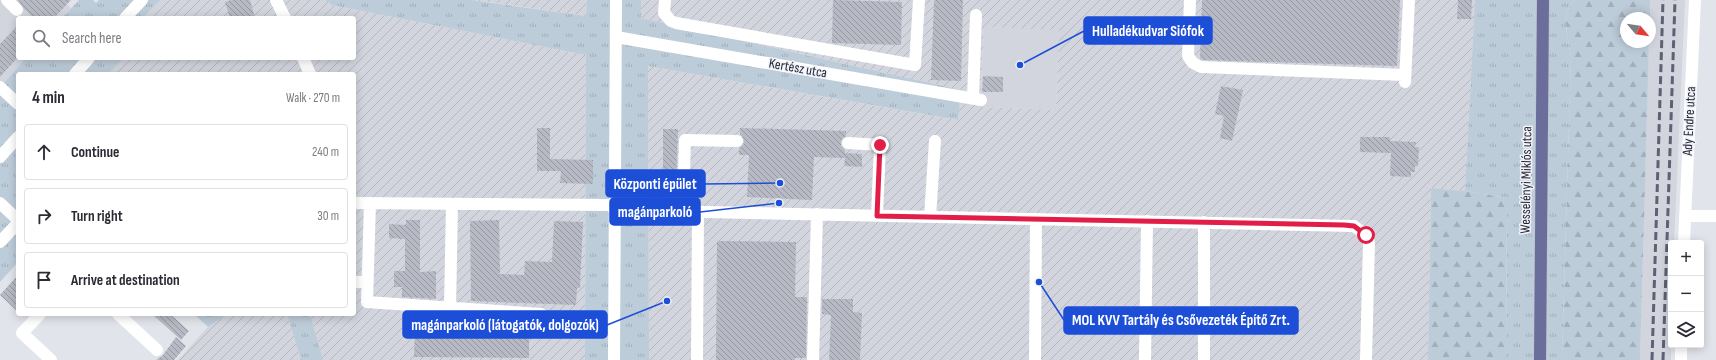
<!DOCTYPE html>
<meta charset="utf-8">
<style>
body{margin:0;font-family:"Sofia Sans Condensed",sans-serif;background:#f7f7f7;color:#2b2b33}
.controls{position:absolute;right:12px;bottom:12px;display:grid;overflow:hidden;border-radius:4px;box-shadow:0 2px 10px #0003}
.controls button{width:36px;height:36px;display:grid;place-items:center;padding:0;border:0;border-bottom:1px solid #e1e1e2;background:#fff;color:#2b2b33;font:20px sans-serif}
.compass{position:absolute;left:1620px;top:12px;width:36px;height:36px;border-radius:50%;background:#fff;box-shadow:0 2px 10px #0003;rotate:119deg}
.stop{position:absolute;width:12px;height:12px;margin:-9px;border:3px solid #e11d48;border-radius:50%;background:#fff}
.stop.end{background:#e11d48;border-color:#fff;box-shadow:0 1px 4px #0008}
.list{margin:0;padding:0;list-style:none}
h2{display:flex;justify-content:space-between;align-items:center;height:52px;margin:0;padding:0 16px;font-size:17px}
h2 small{font-size:13px;font-weight:400;color:#7c7c81}
.list li{display:grid;grid-template-columns:26px 1fr auto;gap:12px;align-items:center;box-sizing:border-box;height:56px;margin:0 8px 8px;padding:0 8px;border:1px solid #e1e1e2;border-radius:4px}
.list b{display:block;font-size:15px;white-space:nowrap}
.list em{font-size:13px;font-style:normal;color:#7c7c81}
.icon{flex:none;width:22px;height:22px;fill:none;stroke:currentColor;stroke-width:2;stroke-linecap:round;stroke-linejoin:round}
.map{position:relative;flex:none;width:1716px;height:360px;overflow:hidden}
.search{position:absolute;background:#fff;box-shadow:0 2px 10px #0003;left:16px;top:16px;width:340px;height:44px;display:flex;align-items:center;gap:10px;box-sizing:border-box;padding:0 14px;border-radius:4px;color:#7c7c81;font-size:15px}
.panel{position:absolute;background:#fff;box-shadow:0 2px 10px #0003;left:16px;top:72px;width:340px;height:244px;border-radius:4px}
.map>svg:first-child{display:block}
.built{fill:#d3d5de}
.industrial{fill:url(#industrial-furrows);fill-rule:evenodd}
.grass{fill:url(#grass-tufts)}
.forest{fill:url(#forest-firs)}
.building{fill:url(#building-back-hatch)}
.lines{fill:none;stroke-linecap:round;stroke-linejoin:round}
.major-casing{stroke:#bdbec4;stroke-width:13}
.minor{stroke:#fff;stroke-width:12}
.major{stroke:#6b6e9a;stroke-width:12}
.rail{stroke:#5e6074;stroke-width:3;stroke-dasharray:8 4;stroke-linecap:butt}
.route{stroke:#e11d48;stroke-width:5}
.labels{text-anchor:middle;dominant-baseline:central;stroke-width:3;stroke-linejoin:round;paint-order:stroke}
.street-label{font-size:14px;fill:#242539;stroke:#f1f3f7}
.leader{fill:none;stroke:#1d4ed8;stroke-width:1.5}
.callout-dot{fill:#1d4ed8;stroke:#f1f3f7;stroke-width:1.5}
.callout{fill:#1d4ed8;stroke:#1d4ed8;stroke-width:1.5}
.callout-label{font-size:15px;text-anchor:middle;font-weight:bold;fill:#fff}
</style>
<div class="map">
<svg width="1716" height="360" viewBox="0 0 1716 360">
<defs>
<pattern id="industrial-furrows" width="10" height="10" patternUnits="userSpaceOnUse"><rect width="10" height="10" fill="#d3d5de"/><path d="M-1 1l2-2M0 10L10 0M9 11l2-2" fill="none" stroke="#b5b7bf"/></pattern>
<pattern id="grass-tufts" width="24" height="20" patternUnits="userSpaceOnUse"><rect width="24" height="20" fill="#bdccd9"/><path d="M3 7l-1-3M5 7V3M7 7l1-3M15 17l-1-3M17 17v-4M19 17l1-3" fill="none" stroke="#a2afbb"/></pattern>
<pattern id="forest-firs" width="22" height="20" patternUnits="userSpaceOnUse"><rect width="22" height="20" fill="#bdccd9"/><path d="M5 1l3.5 6h-7zM16 11l3.5 6h-7z" fill="#a2afbb"/></pattern>
<pattern id="building-back-hatch" width="6" height="6" patternUnits="userSpaceOnUse"><rect width="6" height="6" fill="#b7bac4"/><path d="M-1 5l2 2M0 0l6 6M5-1l2 2" fill="none" stroke="#9597a0"/></pattern>
</defs>
<rect width="100%" height="100%" fill="#e1e4ea"/>
<!-- built -->
<path class="built" d="M0,0H62L71,8L62,18H18V58H26L0,87Z
M1650,0H1685L1674,243H1671V360H1640Z
M984,27L1059,29L1056,110L980,107Z"/>
<!-- industrial -->
<path class="industrial" d="M160,0H325L332,5L586,55L585,360H323L310,314H354V74H108L124,58H354V18H143Z
M471,0H587L586,16L488,2Z
M641,0H1475L1465,191L1431,188L1428,360H649L648,66L957,120L961,90L641,18ZM984,27L1059,30L1056,110L980,107Z
M228,314H287L301,360H178L208,327Z"/>
<!-- grass -->
<path class="grass" d="M79,0H93L96,3L99,0H160L143,18H62Z
M325,0H471L586,16L587,0H641V18L961,90L958,120L648,66L649,360H585L586,55L332,5Z
M1475,0H1575C1559,13 1569,40 1571,57L1562,360H1506L1507,198L1465,191Z
M26,58H124L108,74H18V262L0,282V87Z
M194,314H228L208,327Z
M287,314H310L323,360H301Z"/>
<!-- forest -->
<path class="forest" d="M1575,0H1650V18H1626V42H1649L1640,360H1562L1571,57C1569,40 1559,13 1575,0Z
M1431,188L1465,191L1507,198L1506,360H1428Z"/>
<!-- building -->
<path class="building" d="M18,0H71L54,18H34L24,9Z
M232,0H250L255,18H230L225,2Z
M833,0L902,2L901,45L832,43Z
M934,0H963L961,81L931,80Z
M1202,0H1400L1397,66L1203,60L1200,58Z
M1458,0H1472L1471,19H1457Z
M18,25V57L0,77V44Z
M983,76L1003,77V92H982Z
M1221,86L1243,90L1232,141L1220,138L1224,116L1215,114Z
M537,128H550V159L593,160V184L560,183L561,171H537Z
M740,128L846,131V136L842,139L841,142V146L845,150V155V153L862,154V167L844,166L845,158L814,157L812,200L747,197L749,155H739V148L743,145L744,142L743,137L740,134Z
M663,129H678L676,184H663Z
M1360,137H1390V141L1416,142L1415,147H1419L1418,166H1415V172H1411V177L1390,176L1391,153L1360,152Z
M406,220H420V272L436,271V299L402,297V287H394V271H405V239L389,238V224L406,225Z
M499,220L500,274L524,275L525,261L552,262L554,221L583,222L580,288H577L576,305L471,301L470,221Z
M717,241L796,242L795,297H807V299L806,358H795V360H716Z
M18,275V312L0,295Z
M822,299H853V312L862,313L860,360H829L831,315L822,314Z
M152,314H170L189,331L181,340Z
M415,323L529,324V358L414,357Z
M176,337L186,346L174,360H156L163,355Z"/>
<g class="lines">
<!-- major casing -->
<g class="major-casing">
<path id="major" d="M1540,360L1543,0"/>
</g>
<!-- minor -->
<path class="minor" d="M7,0L17,10
M276,0L285,18
M665,0L664,13L671,21L676,23L915,65L919,0
M1190,0L1188,56L1193,63L1201,67L1405,75
M125,18L142,0
M616,37L981,100
M303,58L310,74
M75,74L89,58
M1405,82L1409,0
M0,87L18,104
M973,98L976,15
M848,143L880,145L877,215
M0,157L18,137
M0,203L18,220
M354,203L614,205
M370,203L367,302L541,314
M614,210L1354,226L1366,235L1369,243L1366,360
M683,211L685,140L737,141
M1685,216H1716
M930,217L935,141
M0,242L18,223
M1684,243L1695,0
M354,282H367
M450,308L452,204
M40,314L22,333L51,360
M118,314L157,350
M614,360L616,0
M697,360L698,212
M813,360L817,214
M1035,360L1036,219
M1145,360L1147,221
M1204,360V222
M1681,360V345"/>
<!-- major -->
<use href="#major" class="major"/>
<!-- rail -->
<path class="rail" d="M1652,360L1663,0
M1663,360L1675,0"/>
</g>
<g class="lines">
<!-- route -->
<path class="route" d="M880,145L877,216L1344,225L1354,226L1366,235"/>
</g>
<g class="labels">
<!-- street labels -->
<g class="street-label">
<text transform="translate(798 68) rotate(10)">Kertész utca</text>
<text transform="translate(1689 121) rotate(-87)">Ady Endre utca</text>
<text transform="translate(1526 180) rotate(-89)">Wesselényi Miklós utca</text>
</g>
</g>
<!-- callouts -->
<path class="leader" d="M1020 65L1084 31M780 183L705 184M779 203L700 212M1039 282L1064 320M667 301L607 325"/>
<g class="callout-dot">
<circle cx="1020" cy="65" r="4"/>
<circle cx="780" cy="183" r="4"/>
<circle cx="779" cy="203" r="4"/>
<circle cx="1039" cy="282" r="4"/>
<circle cx="667" cy="301" r="4"/>
</g>
<g class="callout">
<rect x="1084" y="17" width="128" height="27" rx="4"/>
<rect x="606" y="170" width="99" height="27" rx="4"/>
<rect x="610" y="198" width="90" height="27" rx="4"/>
<rect x="1064" y="307" width="234" height="27" rx="4"/>
<rect x="403" y="311" width="204" height="27" rx="4"/>
</g>
<g class="callout-label">
<text x="1148" y="36">Hulladékudvar Siófok</text>
<text x="655" y="189">Központi épület</text>
<text x="655" y="217">magánparkoló</text>
<text x="1181" y="325">MOL KVV Tartály és Csővezeték Építő Zrt.</text>
<text x="505" y="330">magánparkoló (látogatók, dolgozók)</text>
</g>
</svg>
<div class="controls">
<button>+</button>
<button>−</button>
<button><svg class="icon" aria-label="layers" viewBox="0 0 24 24"><path d="M12 4l9 5-9 5-9-5zM3 14l9 5 9-5"/></svg></button>
</div>
<svg class="compass" viewBox="-18 -18 36 36"><path d="M0-13l5 13h-10z" fill="#e53935"/><path d="M0 13l5-13h-10z" fill="#7c7c81"/></svg>
<div class="stop" style="left:1366px;top:235px"></div>
<div class="stop end" style="left:880px;top:145px"></div>
<div class="search"><svg class="icon" aria-label="search" viewBox="0 0 24 24"><circle cx="10" cy="10" r="6"/><path d="M15 15l6 6"/></svg>Search here</div>
<section class="panel">
<h2>4 min<small>Walk · 270 m</small></h2>
<ul class="list">
<li><svg class="icon" aria-label="ahead" viewBox="0 0 24 24"><path d="M12 20V5M6 11l6-6 6 6"/></svg><div><b>Continue</b></div><em>240 m</em></li>
<li><svg class="icon" aria-label="right" viewBox="0 0 24 24"><path d="M7 20v-9h11M14 6l5 5-5 5"/></svg><div><b>Turn right</b></div><em>30 m</em></li>
<li><svg class="icon" aria-label="arrive" viewBox="0 0 24 24"><path d="M6 21V4h12l-3 4 3 4H6"/></svg><div><b>Arrive at destination</b></div></li>
</ul>
</section>
</div>
